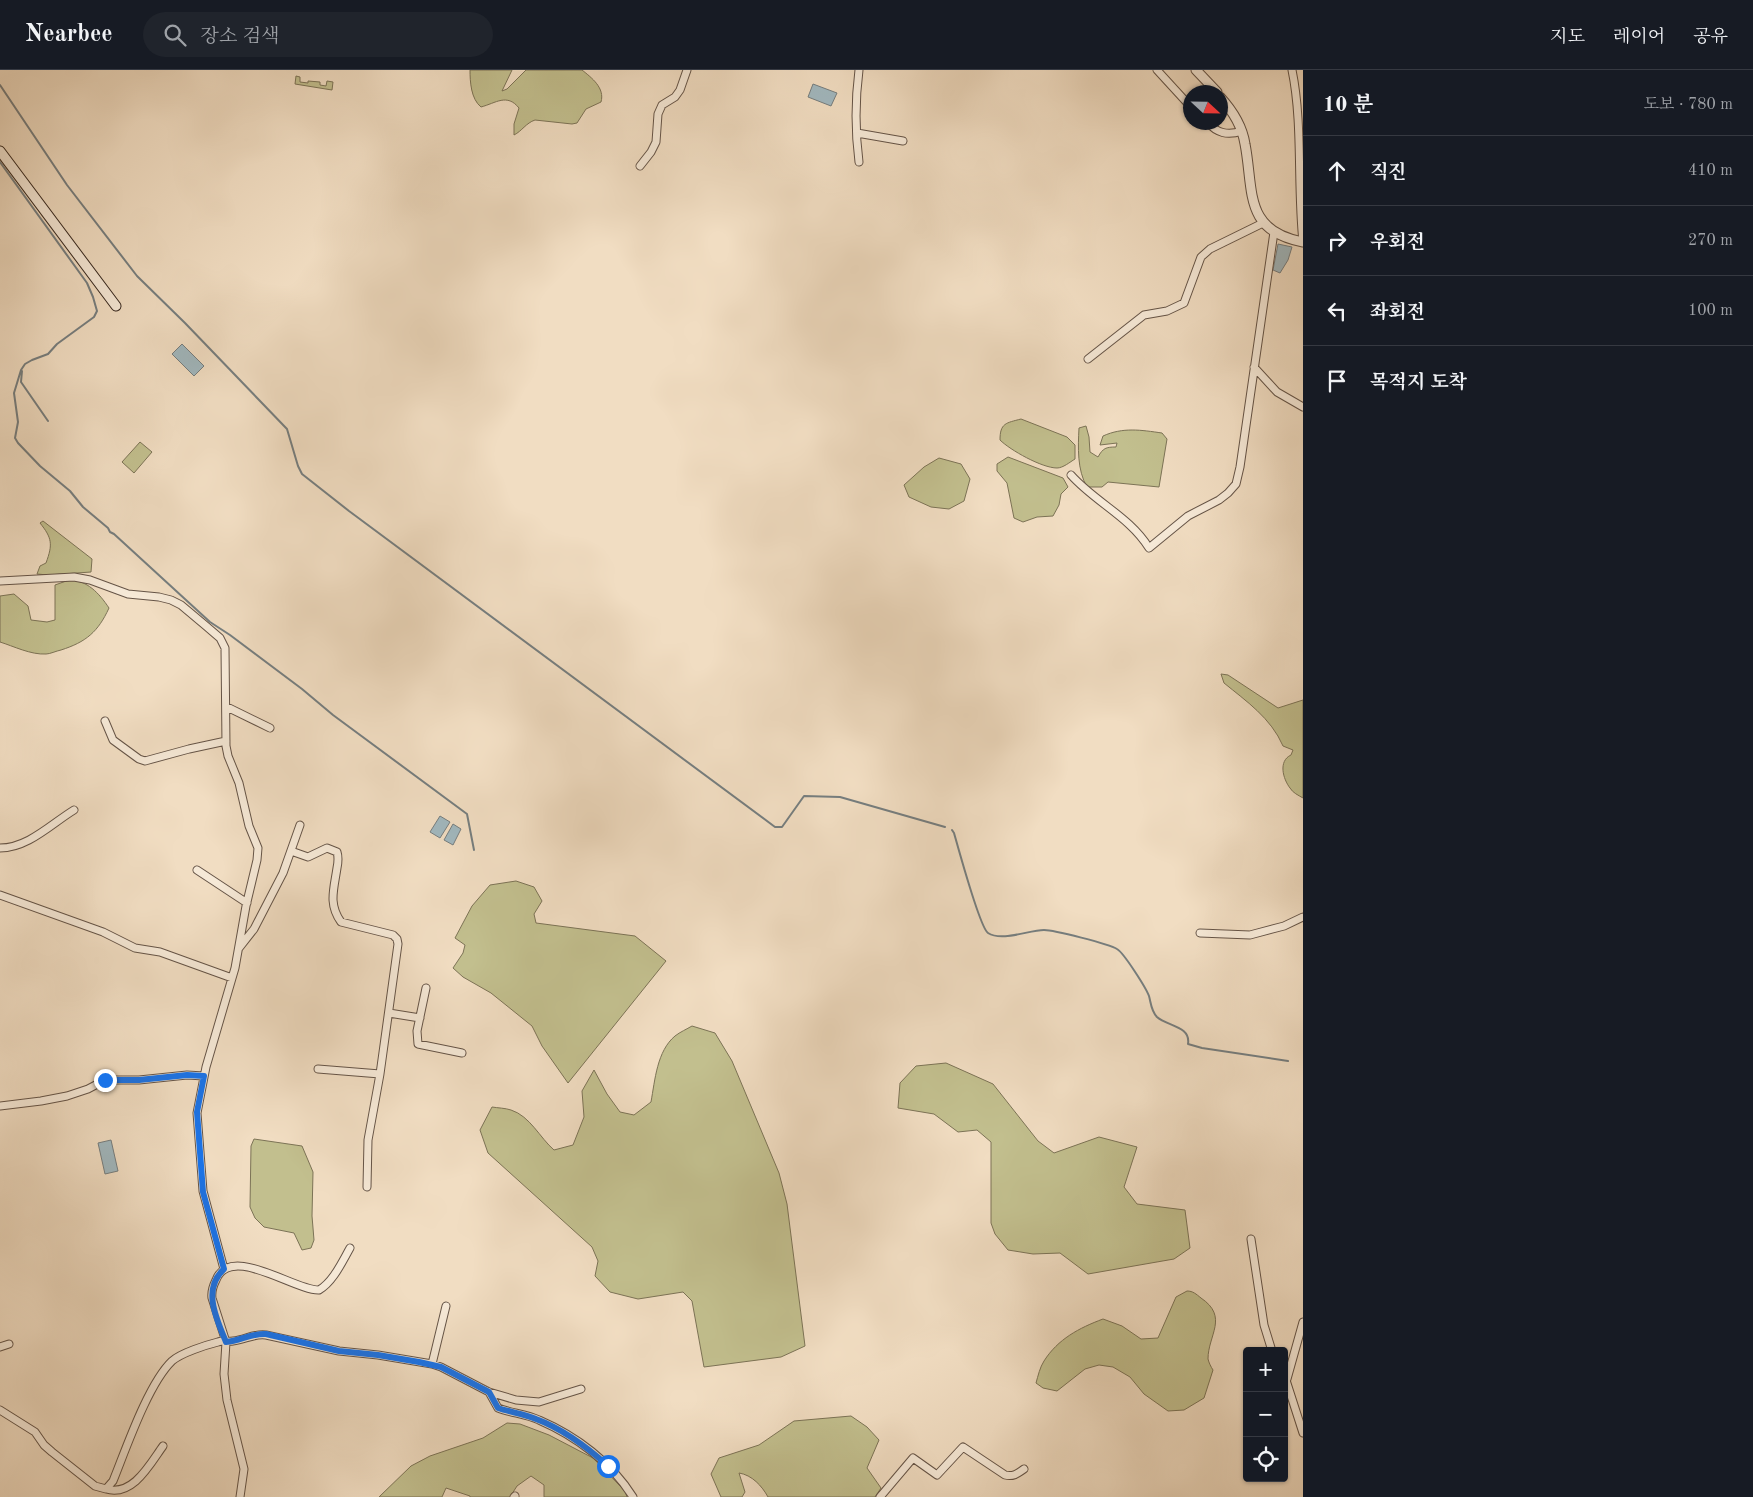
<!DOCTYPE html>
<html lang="ko">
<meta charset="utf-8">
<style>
body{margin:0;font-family:"Old Standard TT","Noto Serif KR",serif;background:#20242c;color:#f1f3f6}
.controls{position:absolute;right:15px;bottom:15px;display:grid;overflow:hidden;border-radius:5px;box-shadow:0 1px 4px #0004}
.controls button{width:45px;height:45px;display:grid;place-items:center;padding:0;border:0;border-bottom:1px solid #363941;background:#171b24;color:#f1f3f6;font:25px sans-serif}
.compass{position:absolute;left:1183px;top:15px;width:45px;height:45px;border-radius:50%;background:#171b24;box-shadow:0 1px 4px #0004;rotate:112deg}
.stop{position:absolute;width:15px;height:15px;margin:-11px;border:4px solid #1a73e8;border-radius:50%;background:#fff}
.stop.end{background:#1a73e8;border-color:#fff;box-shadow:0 1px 5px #0008}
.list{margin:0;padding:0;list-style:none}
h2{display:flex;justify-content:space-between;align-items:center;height:65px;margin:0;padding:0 20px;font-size:21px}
h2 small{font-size:16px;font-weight:400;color:#9ea1a6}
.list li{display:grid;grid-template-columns:32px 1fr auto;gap:15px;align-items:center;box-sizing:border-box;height:70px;padding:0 20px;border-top:1px solid #363941}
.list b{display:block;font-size:19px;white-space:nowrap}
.list em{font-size:16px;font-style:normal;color:#9ea1a6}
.icon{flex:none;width:28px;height:28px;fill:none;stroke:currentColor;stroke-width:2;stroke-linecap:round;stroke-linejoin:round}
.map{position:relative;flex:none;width:1303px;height:1427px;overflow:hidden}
header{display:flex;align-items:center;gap:30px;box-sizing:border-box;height:70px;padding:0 25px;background:#171b24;border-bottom:1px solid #363941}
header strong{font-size:24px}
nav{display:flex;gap:28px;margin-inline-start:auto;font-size:18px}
.search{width:350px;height:45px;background:#20242c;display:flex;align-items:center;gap:12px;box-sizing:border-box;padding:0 18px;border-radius:28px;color:#9ea1a6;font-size:19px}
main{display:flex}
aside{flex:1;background:#171b24}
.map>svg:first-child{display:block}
.green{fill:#c2bf8e;stroke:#7c7356}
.water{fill:#a1b8bf;stroke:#767e7f}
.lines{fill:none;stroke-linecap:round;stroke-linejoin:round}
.stream{stroke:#767e7f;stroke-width:2}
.minor-casing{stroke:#655447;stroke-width:9}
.tertiary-casing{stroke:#655447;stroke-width:11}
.secondary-casing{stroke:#36271e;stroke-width:11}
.minor{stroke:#f6e9d7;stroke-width:7}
.tertiary{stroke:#f6e9d7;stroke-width:9}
.secondary{stroke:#f6e9d7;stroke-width:9}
.route{stroke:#1a73e8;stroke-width:6}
</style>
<header>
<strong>Nearbee</strong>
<div class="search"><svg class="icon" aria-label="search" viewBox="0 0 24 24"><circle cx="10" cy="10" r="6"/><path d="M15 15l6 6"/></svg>장소 검색</div>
<nav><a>지도</a><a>레이어</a><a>공유</a></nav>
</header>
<main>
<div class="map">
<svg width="1303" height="1427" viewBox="0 0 1303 1427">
<rect width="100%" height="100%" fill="#f1ddc2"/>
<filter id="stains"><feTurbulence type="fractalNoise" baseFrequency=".004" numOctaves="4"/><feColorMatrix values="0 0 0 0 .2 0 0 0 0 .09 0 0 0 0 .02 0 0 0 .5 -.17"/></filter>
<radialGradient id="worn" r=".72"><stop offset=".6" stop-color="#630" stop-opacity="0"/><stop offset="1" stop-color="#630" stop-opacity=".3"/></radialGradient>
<!-- green -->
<path class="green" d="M470,0H512L502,21L507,19L526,0H582C592,8 605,18 601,32L586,39L577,53L572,54L535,50C526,53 522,61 514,65V54L519,38C507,23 496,33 481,37C471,29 470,12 470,0Z
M296,6L300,7V12L308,13V11L320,12V15L326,16L327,11L333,12L332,20L295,14Z
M1021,349L1067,367L1075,375V389C1070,392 1063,398 1057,398C1042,398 1010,380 1000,370C1000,353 1006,353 1021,349Z
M1086,356L1089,367L1090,382L1098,387C1103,378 1106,377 1116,377L1117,373L1100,375L1103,366C1123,357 1141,360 1162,363L1167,369L1159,417L1108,412L1102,417H1087C1077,400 1078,377 1079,358Z
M140,372L152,382L134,403L122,392Z
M1008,387L1063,408L1068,417L1061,424L1059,435L1053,446L1037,447L1023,452L1014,448L1007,413L997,401V394Z
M939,388L961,394L970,409L964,431L949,439L931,437L909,427L904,415L924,397Z
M43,451L92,489L91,502L48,505L37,504L40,496L46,493C53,474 52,468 40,453Z
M69,510C87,510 99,523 109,538C98,562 86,572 61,580C56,581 50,584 46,584C31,585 13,576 0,572V526L14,524L28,536L31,550L47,552L55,550V515Z
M1221,604L1228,605L1278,638L1303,630V728C1298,725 1293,723 1290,718C1283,709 1278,691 1291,685L1293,680L1283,676C1271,648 1246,631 1224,613Z
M516,811L534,817L542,831L534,844L536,853L635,866L666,891L568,1013L542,976L532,956L491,923L463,907L453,898L463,883L465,875L455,868L472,836L490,815Z
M692,956L715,963L732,991L779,1103L787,1134L805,1276L781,1287L704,1297L692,1231L683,1222L638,1229L610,1222L595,1206L598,1191L592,1177L488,1083L480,1060L492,1037C498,1038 505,1038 511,1040C530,1046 540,1068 554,1080L573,1075L584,1047L582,1021L594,1000L607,1024L620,1042L634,1045L651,1032C655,1010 657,981 675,966C680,962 687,959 692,956Z
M946,993L993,1014L1038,1071L1054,1083L1099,1067L1137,1077L1124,1117L1137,1134L1185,1140L1190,1178L1174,1189L1088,1204L1060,1183L1033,1184L1008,1180L995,1164L991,1153V1072L977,1060L958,1062L934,1044L898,1038L900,1013L916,996Z
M254,1069L302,1076L313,1102L312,1146L314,1170L311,1178L302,1180L294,1163L264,1157L255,1148L250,1137L251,1076Z
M1187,1221C1193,1221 1196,1224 1201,1228C1229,1247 1208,1265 1208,1289C1209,1293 1211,1297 1213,1300L1204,1328L1184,1340L1168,1341L1144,1324L1130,1307L1113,1297L1099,1295L1085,1299L1057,1321L1043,1318L1036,1313C1038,1306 1040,1297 1044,1291C1058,1269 1079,1258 1103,1249L1122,1256L1141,1269L1158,1268L1176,1227Z
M851,1346L867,1357L879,1370L867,1398L881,1418L875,1427H768C762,1416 752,1405 739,1403L745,1422L742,1427H721L711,1404L719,1388L759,1375L794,1351Z
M507,1353L520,1354L549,1365L593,1388L625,1421L627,1427H544V1415L531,1406L517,1416L510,1427H470V1426L446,1418L442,1427H379L411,1396L430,1386L483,1368Z"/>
<!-- water -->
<path class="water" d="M813,14L837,23L831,36L808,27Z
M1278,174L1292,177L1288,190L1280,203L1273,200Z
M182,274L204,296L194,306L172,284Z
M440,746L450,752L440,768L430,762Z
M453,754L461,759L453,775L444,770Z
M111,1070L118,1101L105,1104L98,1073Z"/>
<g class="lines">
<!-- stream -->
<path class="stream" d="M0,15L67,115L137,206L185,253L287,359L298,396L302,404L349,441L775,757H782L804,726L840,727L945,757
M0,92L87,213L93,227L97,241L94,247L57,274L48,284L32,290L25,294L21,300L14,323L18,352L15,368L18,373L40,396L70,421L83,437L108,458L110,462L114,464L210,552L230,565L302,619L333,645L467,744L474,780
M22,301L21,312L48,351
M952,760L954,763C958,777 980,858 988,863C1002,872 1029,860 1044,860C1054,860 1109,874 1117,879C1124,883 1146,918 1149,926C1151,933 1151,941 1157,947C1167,956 1191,956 1188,974L1202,978L1288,991"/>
<!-- minor casing -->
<g class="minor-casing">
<path id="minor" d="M859,0C855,31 855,61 859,92
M1157,0L1190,36
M1292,0C1303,53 1297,116 1303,172
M1207,52C1217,63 1227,66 1242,61
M857,63L903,71
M640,96L651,82L656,72L658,44L662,35L675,27L680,20L687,0
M1088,289L1144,245L1167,241L1184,233L1201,187L1210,179L1263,153
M1254,297L1277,322L1303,337
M1071,405C1095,432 1130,447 1149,478L1188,446L1219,430L1228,423L1236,414L1240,397L1274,162
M0,511L74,507L90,510L128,524L159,527L171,530L181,535L206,556L220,568L225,578L226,676L228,686L239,713L249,756L258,778L257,790L246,836L235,898L206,997L197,1043L203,1121L224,1199
M227,637L270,658
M105,651L113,670L139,689L145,691L189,679L226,671
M0,778C28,778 51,754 74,740
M291,781L308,787L327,778L337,782C339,788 338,793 337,798C334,819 328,834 341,852L393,865L397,869L398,874L380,1004L368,1070L367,1117
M197,800L247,833
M0,825L103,862L135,878L160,882L232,908
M1200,863L1250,865L1284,856L1303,847
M239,878L254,859L283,803L300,755
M426,918L417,961L418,974L462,983
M389,943L420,948
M318,999L380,1004
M0,1036L41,1031L67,1026L88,1019L105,1010H139L187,1005L204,1006
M1251,1169L1264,1255L1272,1281
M0,1277L9,1274
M432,1294L446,1236
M1284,1304L1303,1363
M1287,1309L1303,1252
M489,1322L498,1338C511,1343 526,1344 539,1350C576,1366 611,1392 633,1427
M0,1340L35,1362L44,1375L52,1382L95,1416L106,1419L113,1411C126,1379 148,1314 172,1291C181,1283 206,1275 218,1272C223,1270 228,1272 233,1271C245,1270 254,1263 266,1265L339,1281L378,1285L432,1294L441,1297L489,1322L516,1330L539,1332L581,1319
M106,1419C133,1427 150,1394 163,1376
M240,1427L244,1399L227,1330L224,1304L226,1272L212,1228C211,1221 213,1216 216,1210C230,1173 295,1221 319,1220C333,1212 342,1192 350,1178
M514,1427L515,1426
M880,1427L913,1388L937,1405L963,1377L1005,1405C1013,1407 1017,1404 1024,1399"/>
</g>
<!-- tertiary casing -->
<g class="tertiary-casing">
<path id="tertiary" d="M1196,0L1217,22
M1220,27C1232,40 1242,55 1245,74C1254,120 1243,161 1303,172"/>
</g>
<!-- secondary casing -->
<g class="secondary-casing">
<path id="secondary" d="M0,81L116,236"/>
</g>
<!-- minor -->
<use href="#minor" class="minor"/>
<!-- tertiary -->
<use href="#tertiary" class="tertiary"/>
<!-- secondary -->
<use href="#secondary" class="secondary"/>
</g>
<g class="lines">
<!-- route -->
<path class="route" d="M105,1010H139L187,1005L204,1006L197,1042L203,1122L224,1199C202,1219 216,1248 226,1272C240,1271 252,1263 266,1264L339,1281L378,1285L419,1292L441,1297L489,1322L498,1338C510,1342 524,1344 536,1349C563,1359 587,1377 608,1396"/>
</g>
<rect width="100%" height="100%" filter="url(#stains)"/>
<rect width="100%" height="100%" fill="url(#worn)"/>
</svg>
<div class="controls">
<button>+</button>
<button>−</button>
<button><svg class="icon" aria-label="locate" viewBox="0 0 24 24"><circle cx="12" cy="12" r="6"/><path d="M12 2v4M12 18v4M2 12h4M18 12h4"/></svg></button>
</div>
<svg class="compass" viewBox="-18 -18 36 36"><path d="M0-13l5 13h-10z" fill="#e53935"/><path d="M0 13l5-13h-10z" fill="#9ea1a6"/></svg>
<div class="stop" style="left:608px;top:1396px"></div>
<div class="stop end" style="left:105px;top:1010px"></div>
</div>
<aside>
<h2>10 분<small>도보 · 780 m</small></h2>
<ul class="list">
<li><svg class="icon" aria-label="ahead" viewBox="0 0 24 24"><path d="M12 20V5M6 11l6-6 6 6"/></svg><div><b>직진</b></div><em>410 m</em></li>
<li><svg class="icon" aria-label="right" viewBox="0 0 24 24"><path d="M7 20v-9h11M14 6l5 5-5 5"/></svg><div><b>우회전</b></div><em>270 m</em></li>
<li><svg class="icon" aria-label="left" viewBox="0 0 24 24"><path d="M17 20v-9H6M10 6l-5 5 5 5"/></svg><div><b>좌회전</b></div><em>100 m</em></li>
<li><svg class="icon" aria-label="arrive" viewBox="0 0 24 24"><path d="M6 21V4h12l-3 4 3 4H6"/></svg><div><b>목적지 도착</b></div></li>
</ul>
</aside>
</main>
